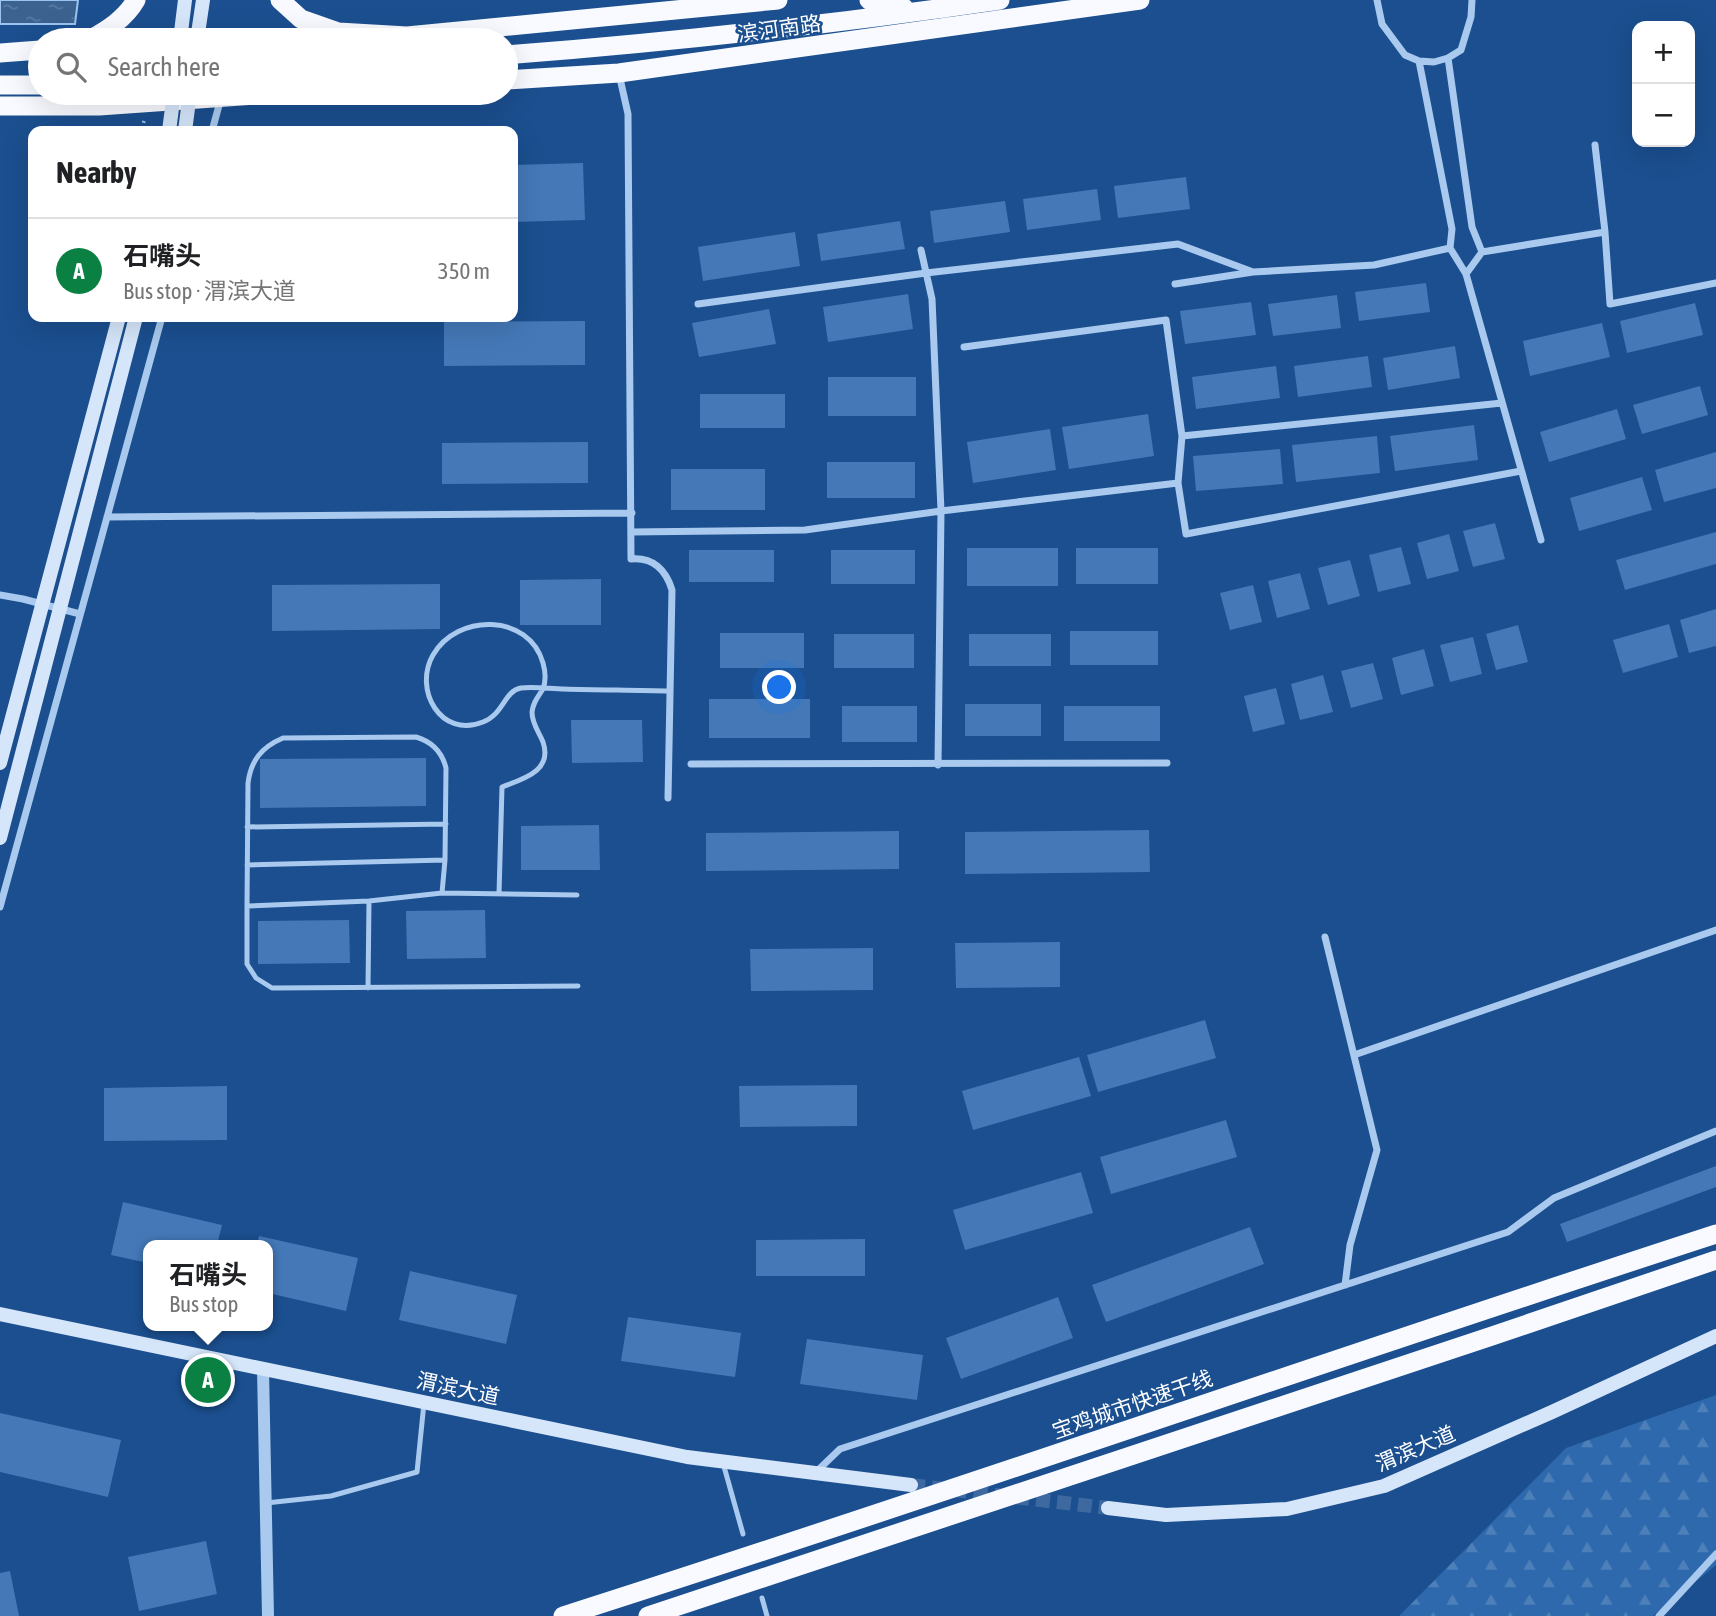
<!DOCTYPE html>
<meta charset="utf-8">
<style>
body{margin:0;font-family:"Asap Condensed","Noto Sans SC",sans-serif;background:#f2f2f2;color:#202124}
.controls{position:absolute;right:21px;top:21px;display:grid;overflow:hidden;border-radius:14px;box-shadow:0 7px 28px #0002}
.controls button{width:63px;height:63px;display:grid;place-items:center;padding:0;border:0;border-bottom:2px solid #e0e0e0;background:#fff;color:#202124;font:35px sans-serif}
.you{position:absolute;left:780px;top:688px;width:24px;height:24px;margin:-18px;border:5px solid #fff;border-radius:50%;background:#1a73e8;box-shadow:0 0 0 10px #1a73e833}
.badge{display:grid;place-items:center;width:46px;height:46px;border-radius:50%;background:#0b8043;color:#fff;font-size:23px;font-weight:700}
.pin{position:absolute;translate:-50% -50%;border:4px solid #fff;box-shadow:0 2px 7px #0006}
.popup{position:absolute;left:143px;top:1240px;width:130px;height:91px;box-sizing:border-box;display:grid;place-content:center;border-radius:14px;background:#fff;filter:drop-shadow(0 2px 5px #0005);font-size:23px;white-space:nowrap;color:#757577}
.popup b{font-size:26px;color:#202124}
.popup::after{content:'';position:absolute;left:50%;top:100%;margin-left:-14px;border:14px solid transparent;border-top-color:#fff}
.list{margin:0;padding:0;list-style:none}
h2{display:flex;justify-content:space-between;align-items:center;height:91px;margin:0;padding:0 28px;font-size:30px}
h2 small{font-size:23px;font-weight:400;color:#757577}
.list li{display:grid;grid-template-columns:46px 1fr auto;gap:21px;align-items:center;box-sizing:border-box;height:105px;padding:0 28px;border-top:2px solid #e0e0e0}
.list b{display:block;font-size:26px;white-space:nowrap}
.list p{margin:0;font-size:23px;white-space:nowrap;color:#757577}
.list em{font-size:23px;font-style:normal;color:#757577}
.icon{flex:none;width:38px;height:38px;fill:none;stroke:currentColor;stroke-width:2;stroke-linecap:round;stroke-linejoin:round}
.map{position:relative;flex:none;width:1716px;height:1616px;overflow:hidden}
.search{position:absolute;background:#fff;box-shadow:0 7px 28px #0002;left:28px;top:28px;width:490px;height:77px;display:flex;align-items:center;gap:18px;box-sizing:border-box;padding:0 24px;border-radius:38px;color:#757577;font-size:26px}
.panel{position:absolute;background:#fff;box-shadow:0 7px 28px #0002;left:28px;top:126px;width:490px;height:196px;border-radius:14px}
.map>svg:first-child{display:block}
.forest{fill:url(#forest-firs)}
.water{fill:url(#water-ripples);stroke:#9cc4f0;stroke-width:2}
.building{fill:#4478b7}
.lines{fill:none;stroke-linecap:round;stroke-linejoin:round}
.secondary-tunnel{stroke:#3d69a0;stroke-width:14;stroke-dasharray:14 7;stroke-linecap:butt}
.path{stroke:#a9c9ee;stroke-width:3.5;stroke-dasharray:3.5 5;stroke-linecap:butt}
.service{stroke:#a9c9ee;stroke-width:5}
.minor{stroke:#a9c9ee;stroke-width:7}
.tertiary{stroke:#a9c9ee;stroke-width:12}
.secondary{stroke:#d6e6fa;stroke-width:14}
.trunk{stroke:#f8faff;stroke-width:19}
.secondary-bridge{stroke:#d6e6fa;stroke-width:14}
.labels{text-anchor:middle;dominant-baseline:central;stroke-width:5;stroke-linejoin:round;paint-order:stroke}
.street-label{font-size:21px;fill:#fff;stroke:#1b4f8f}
</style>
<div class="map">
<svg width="1716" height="1616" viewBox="0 0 1716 1616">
<defs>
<pattern id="forest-firs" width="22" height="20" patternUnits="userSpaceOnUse" patternTransform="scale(1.75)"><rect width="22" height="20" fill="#2e69ad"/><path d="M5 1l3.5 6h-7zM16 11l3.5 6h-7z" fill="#4d80b9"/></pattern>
<pattern id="water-ripples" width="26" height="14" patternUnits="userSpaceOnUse" patternTransform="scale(1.75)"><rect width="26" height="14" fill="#3c6290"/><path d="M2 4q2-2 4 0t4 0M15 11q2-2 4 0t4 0" fill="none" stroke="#597aa1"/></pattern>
</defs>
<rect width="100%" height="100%" fill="#1b4f8f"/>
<!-- forest -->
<path class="forest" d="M1716,1395V1565L1653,1616H1399L1566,1448Z"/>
<!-- water -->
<path class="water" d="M0,0H78L75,24H0Z"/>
<!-- building -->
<path class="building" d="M583,163L585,220L513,222V165Z
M1186,177L1190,209L1118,218L1114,186Z
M1097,189L1101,220L1027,230L1023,199Z
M1005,201L1010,232L934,243L930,211Z
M900,221L905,249L821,261L817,234Z
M795,232L800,266L703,281L698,247Z
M1426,283L1430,312L1359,321L1355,292Z
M908,294L913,329L828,342L823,307Z
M1337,295L1341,328L1273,336L1268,304Z
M1251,302L1256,335L1185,344L1180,311Z
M1695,303L1703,335L1627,353L1620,321Z
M769,309L776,344L699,357L692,323Z
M585,321V365L444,366V322Z
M1602,323L1610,357L1530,376L1523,341Z
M1455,346L1460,378L1388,390L1383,358Z
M1368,356L1372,387L1298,397L1294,366Z
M1276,366L1280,398L1196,409L1192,377Z
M828,377H916V416H828Z
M1700,386L1708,415L1642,434L1633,405Z
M700,394H785V428H700Z
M1617,409L1626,439L1549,462L1540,432Z
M1148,414L1154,456L1069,469L1062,427Z
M1474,425L1478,460L1395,471L1390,436Z
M1050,429L1056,470L973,483L967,442Z
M1377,436L1380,473L1296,482L1292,445Z
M588,442V483L442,484V443Z
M1280,449L1283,484L1196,491L1193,456Z
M1716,452V488L1664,502L1655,470Z
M827,462H915V498H827Z
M671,469H765V510H671Z
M1642,477L1652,510L1579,531L1570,498Z
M1495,523L1505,559L1473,567L1463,531Z
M1716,532V564L1625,590L1616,560Z
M1449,534L1459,571L1427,579L1417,543Z
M1401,547L1411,584L1378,592L1369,555Z
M967,548H1058V586H967Z
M1076,548H1158V584H1076Z
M689,550H774V582H689Z
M831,550H915V584H831Z
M1350,560L1360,596L1328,605L1318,568Z
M1300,573L1310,609L1277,618L1268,581Z
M601,579V625H520V580Z
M440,584V629L272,631V585Z
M1253,585L1262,622L1230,630L1220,593Z
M1716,609V646L1689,653L1680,620Z
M1669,624L1678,657L1623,673L1613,640Z
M1518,625L1528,662L1496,670L1486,634Z
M1070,631H1158V665H1070Z
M720,633H804V668H720Z
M834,634H914V668H834Z
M969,634H1051V666H969Z
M1473,637L1482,674L1450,682L1440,645Z
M1424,649L1434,686L1401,695L1392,658Z
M1373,663L1383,699L1351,708L1341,671Z
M1323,675L1333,712L1300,720L1291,684Z
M1276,688L1285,724L1253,732L1244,696Z
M709,699H810V738H709Z
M965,704H1041V736H965Z
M842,706H917V742H842Z
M1064,706H1160V741H1064Z
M571,720H642L643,762L572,763Z
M426,758V806L260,808V759Z
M599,825L600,870H521V826Z
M1149,830L1150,872L965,874V832Z
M899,831V869L706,871V833Z
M485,910L486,958L407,959L406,911Z
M349,920L350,963L258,964V921Z
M1060,942V987L956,988L955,943Z
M873,948V990L751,991L750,949Z
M1205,1020L1216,1058L1098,1092L1087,1055Z
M1079,1057L1091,1096L973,1130L962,1091Z
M857,1085V1126L740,1127L739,1086Z
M227,1086V1140L104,1141V1088Z
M1226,1120L1237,1157L1111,1194L1100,1157Z
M1716,1166V1187L1567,1242L1560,1224Z
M1081,1172L1093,1213L965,1250L953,1210Z
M123,1202L222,1225L217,1245H148V1263L111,1255Z
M1250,1227L1264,1264L1106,1322L1092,1285Z
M259,1236L358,1258L346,1311L268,1293V1245H257Z
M865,1239V1276H756V1240Z
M410,1271L517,1295L506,1344L399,1320Z
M1058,1297L1073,1338L961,1379L946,1338Z
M628,1317L741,1333L735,1377L621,1361Z
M807,1339L923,1355L917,1400L800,1384Z
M0,1413L121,1440L108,1497L0,1472Z
M206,1541L217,1594L139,1611L128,1557Z
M10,1571L19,1616H0V1573Z"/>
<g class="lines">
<!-- secondary-tunnel -->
<path class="secondary-tunnel" d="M911,1485L1108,1508"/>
<!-- path -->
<path class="path" d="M141,131L144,121"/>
<!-- service -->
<path class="service" d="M416,737C433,742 442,752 446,768L445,860L442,893L369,901L247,906L248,783C251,760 262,747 283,738Z
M247,827L446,824
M247,865L445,860
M442,893L577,895
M499,894L502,787C523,779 553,771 543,742C539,732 532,724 532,712C533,702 538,697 543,689C546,681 545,670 543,663C529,613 457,613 433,655C413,690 441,739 483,722C504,714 504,691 521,688C533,686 552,689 564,689C599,690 635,690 670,691
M247,906V964L256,978L272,988L578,986
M368,988L369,901
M723,1463L743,1534
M266,1503L331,1496L417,1472L424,1403
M762,1598L767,1616"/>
<!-- minor -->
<path class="minor" d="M1377,0L1382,24L1405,55L1419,61L1434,62L1448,58L1461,50L1471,17L1472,0
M1448,58L1472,227L1482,252L1466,274
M1419,61L1452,229L1450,248L1466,274L1541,540
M619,74L628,114L631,559C653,557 666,570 672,590L668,798
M212,131L221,98
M1595,145L1605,232L1610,304L1716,283
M921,250L932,299L941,511L938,765
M1482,252L1605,232
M1175,284L1253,272L1374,265L1450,248
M698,304L926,273L1178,244L1253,272
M964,347L1166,320L1182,436L1178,483L1186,534L1521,471
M1182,436L1502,403
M107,517L632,513
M631,532L805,530L941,511L1178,483
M0,595L23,599L80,614
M691,764L1167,763
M0,907L162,317
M1325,937L1377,1150L1350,1245L1345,1285
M1354,1055L1716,930
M816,1472L840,1449L1508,1232L1554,1198L1716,1131
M1659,1616L1716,1554"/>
<!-- tertiary -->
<path class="tertiary" d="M263,1370L268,1616"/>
<!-- secondary -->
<path class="secondary" d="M180,40L185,0
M197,40L203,0
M0,1314L687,1457L911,1485
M1108,1508L1166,1515L1287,1509L1384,1486L1552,1412L1716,1336"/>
<!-- trunk -->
<path class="trunk" d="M280,0L301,19L338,32L407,36L778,0
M869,0L904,8
M89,40C107,30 125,19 136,0
M0,53L40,50
M506,55C671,42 836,24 1000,0
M506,80L619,73L1140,0
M0,85H40
M0,106H99L284,93
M563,1616C949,1493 1331,1359 1716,1234
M648,1616L1492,1336L1716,1260"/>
<!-- secondary-bridge -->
<path class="secondary-bridge" d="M169,131L174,93
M185,131L190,93
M0,763L119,317
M0,838L136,317"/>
</g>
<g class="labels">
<!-- street labels -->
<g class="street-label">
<text transform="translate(779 28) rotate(-8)">滨河南路</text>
<text transform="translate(458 1388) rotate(12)">渭滨大道</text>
<text transform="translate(1132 1404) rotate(-19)">宝鸡城市快速干线</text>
<text transform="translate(1415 1448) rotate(-23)">渭滨大道</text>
</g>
</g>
</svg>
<div class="controls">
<button>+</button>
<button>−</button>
</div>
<div class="you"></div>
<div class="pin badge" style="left:208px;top:1380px">A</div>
<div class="popup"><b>石嘴头</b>Bus stop</div>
<div class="search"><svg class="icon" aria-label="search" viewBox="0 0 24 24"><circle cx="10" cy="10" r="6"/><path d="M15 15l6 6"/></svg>Search here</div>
<section class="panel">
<h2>Nearby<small></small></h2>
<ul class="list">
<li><span class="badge">A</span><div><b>石嘴头</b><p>Bus stop · 渭滨大道</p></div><em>350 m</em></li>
</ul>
</section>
</div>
